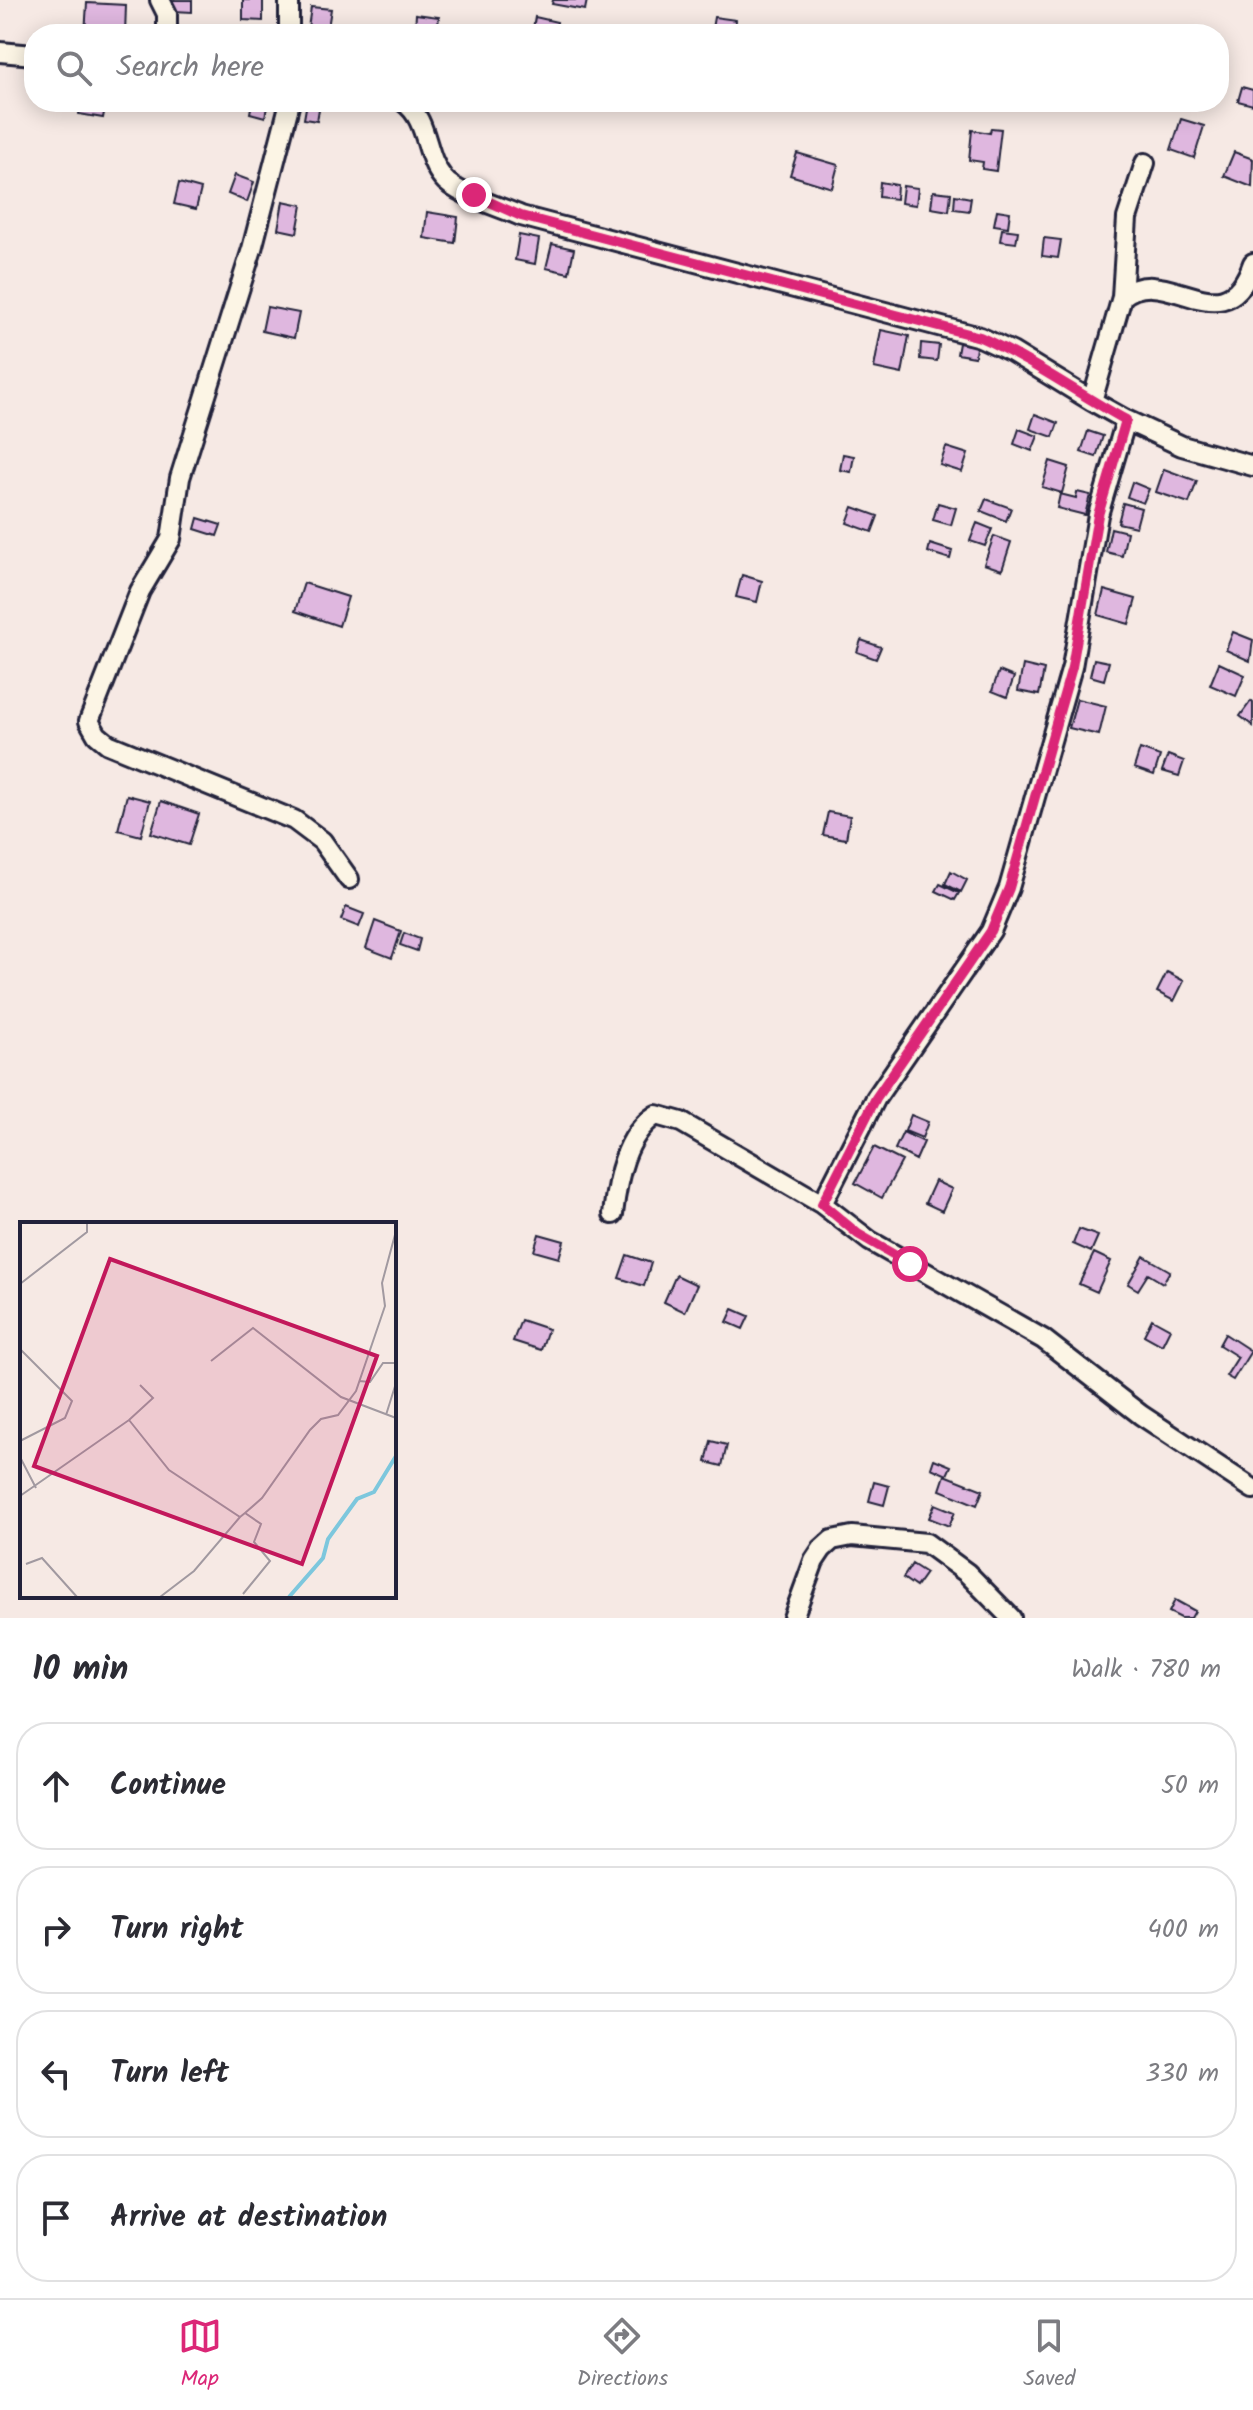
<!DOCTYPE html>
<meta charset="utf-8">
<style>
body{margin:0;font-family:Kalam,sans-serif;background:#f2f2f3;color:#2b2b33}
.stop{position:absolute;width:24px;height:24px;margin:-18px;border:6px solid #db2777;border-radius:50%;background:#fff}
.stop.end{background:#db2777;border-color:#fff;box-shadow:0 2px 8px #0008}
.list{margin:0;padding:0;list-style:none}
h2{display:flex;justify-content:space-between;align-items:center;height:104px;margin:0;padding:0 32px;font-size:34px}
h2 small{font-size:26px;font-weight:400;color:#7c7c81}
.list li{display:grid;grid-template-columns:52px 1fr auto;gap:24px;align-items:center;box-sizing:border-box;height:128px;margin:0 16px 16px;padding:0 16px;border:2px solid #e1e1e2;border-radius:32px}
.list b{display:block;font-size:30px;white-space:nowrap}
.list em{font-size:26px;font-style:normal;color:#7c7c81}
.icon{flex:none;width:44px;height:44px;fill:none;stroke:currentColor;stroke-width:2;stroke-linecap:round;stroke-linejoin:round}
.map{position:relative;flex:none;width:1253px;height:1618px;overflow:hidden}
.search{position:absolute;background:#fff;box-shadow:0 4px 20px #0003;left:24px;right:24px;top:24px;height:88px;display:flex;align-items:center;gap:20px;box-sizing:border-box;padding:0 28px;border-radius:32px;color:#7c7c81;font-size:30px}
.sheet{height:680px;background:#fff}
nav{display:flex;justify-content:space-around;align-items:center;box-sizing:border-box;height:112px;border-top:2px solid #e1e1e2;background:#fff;font-size:22px;color:#7c7c81}
nav a{display:grid;justify-items:center;gap:4px}
nav .on{color:#db2777}
.map>svg:first-child{display:block}
.building{fill:#dfb7df;stroke:#22223b;stroke-width:2}
.lines{fill:none;stroke-linecap:round;stroke-linejoin:round}
.minor-casing{stroke:#22223b;stroke-width:24}
.minor{stroke:#fcf5e5;stroke-width:18}
.route{stroke:#db2777;stroke-width:10}
.inset-river{fill:none;stroke:#7dc7dd;stroke-width:4}
.inset-road{fill:none;stroke:#a199a0;stroke-width:2}
.view{fill:#c2185b;fill-opacity:0.15;stroke:#c2185b;stroke-width:4}
.inset-edge{fill:none;stroke:#22223b;stroke-width:4}
</style>
<div class="map">
<svg width="1253" height="1618" viewBox="0 0 1253 1618">
<rect width="100%" height="100%" fill="#f6e9e4"/>
<filter id="ink" filterUnits="userSpaceOnUse"><feTurbulence type="fractalNoise" baseFrequency=".0125" numOctaves="2"/><feDisplacementMap in="SourceGraphic" scale="16" xChannelSelector="R" yChannelSelector="G"/><feConvolveMatrix kernelMatrix="1 2 1 2 8 2 1 2 1" color-interpolation-filters="sRGB"/></filter>
<g filter="url(#ink)">
<!-- building -->
<path class="building" d="M168,0H192V12L174,11V4H167Z
M243,0H263V21L243,20Z
M553,0H587L585,10L552,4Z
M87,3L126,5L125,34H85Z
M311,7L331,9L327,34H316V29L308,28Z
M416,14L439,17L437,33L415,30Z
M535,17L557,22L555,34H532Z
M714,17L736,20L734,34H711Z
M1242,87L1253,90V105L1238,101Z
M81,102H106L103,118L79,114Z
M252,102H268L265,117L250,113Z
M307,102L320,103L317,121L304,119Z
M1181,119L1204,126L1194,158L1171,150Z
M991,128L1001,129L996,171L982,169L983,162L969,160L972,130L990,133Z
M1234,152L1253,159L1252,187L1224,176Z
M797,153L838,165L832,188L790,175Z
M235,175L254,182L247,202L228,194Z
M880,182L897,185L896,199L879,197Z
M179,183L201,189L196,209L174,204Z
M903,186L918,188L916,205L901,203Z
M933,191L951,193L949,211L931,208Z
M955,195L971,198L969,211L954,209Z
M283,201L302,205L297,233L278,229Z
M997,210L1010,212L1008,227L994,225Z
M427,212L458,217L455,243L424,238Z
M1002,229L1018,231L1016,243L1000,241Z
M519,235L539,239L535,264L515,260Z
M1044,238L1061,240L1058,258L1042,256Z
M552,244L574,249L569,273L546,268Z
M267,307L299,313L294,338L262,331Z
M881,330L909,336L902,374L874,368Z
M921,343L939,345L937,361L920,359Z
M959,343L976,346L975,357L957,354Z
M1035,414L1058,423L1053,437L1030,429Z
M1019,429L1038,436L1032,451L1014,444Z
M1088,431L1103,436L1096,457L1081,452Z
M946,447L968,454L962,472L940,465Z
M843,454L854,456L851,472L840,470Z
M1050,461L1069,467L1062,493L1042,487Z
M1164,469L1197,481L1189,503L1156,492Z
M1132,482L1149,489L1143,503L1127,497Z
M1077,492L1090,495L1085,515L1057,508L1060,494L1076,498Z
M986,499L1011,508L1006,521L981,511Z
M938,503L956,508L951,525L933,520Z
M1123,503L1141,508L1136,527L1118,523Z
M853,507L878,516L872,532L847,523Z
M198,518L221,525L217,536L195,529Z
M977,523L992,529L985,546L970,541Z
M1111,528L1127,532L1122,556L1106,552Z
M994,536L1011,542L1002,570L984,564Z
M930,544L952,551L950,559L928,552Z
M742,575L762,581L757,602L736,597Z
M304,583L348,597L339,626L295,611Z
M1104,590L1136,599L1129,624L1098,615Z
M1233,632L1253,640L1250,661L1226,650Z
M861,640L881,647L876,659L857,652Z
M1094,659L1109,662L1104,680L1090,676Z
M1219,663L1245,675L1236,696L1210,685Z
M1023,665L1044,670L1039,695L1018,691Z
M999,671L1014,677L1007,697L992,691Z
M1077,699L1106,706L1099,735L1069,728Z
M1251,701L1253,703V726L1240,716Z
M1140,749L1160,756L1154,775L1134,768Z
M1168,755L1184,761L1179,776L1162,771Z
M127,795L150,801L141,836L118,830Z
M161,801L199,814L189,845L151,833Z
M828,812L850,816L846,839L823,835Z
M951,871L967,880L961,892L945,884Z
M940,884L959,893L955,900L936,891Z
M346,907L364,914L359,927L341,920Z
M375,921L401,931L392,958L366,948Z
M404,933L420,939L417,951L400,945Z
M1167,972L1184,981L1174,1001L1157,992Z
M911,1115L928,1122L922,1138L905,1131Z
M903,1132L924,1142L916,1160L895,1149Z
M874,1147L902,1161L882,1198L855,1183Z
M935,1181L952,1189L942,1211L925,1203Z
M1079,1229L1098,1236L1091,1252L1073,1244Z
M539,1234L564,1241L559,1258L534,1251Z
M1094,1253L1111,1261L1097,1292L1079,1284Z
M627,1255L651,1263L644,1286L619,1278Z
M1144,1256L1170,1271L1163,1283L1148,1274L1138,1290L1128,1284Z
M676,1275L697,1285L685,1312L664,1302Z
M733,1309L749,1316L743,1329L727,1322Z
M1152,1319L1170,1329L1162,1345L1144,1335Z
M521,1320L548,1329L541,1350L513,1341Z
M1225,1334L1251,1351L1233,1380L1226,1376L1238,1357L1219,1345Z
M711,1441L727,1445L722,1466L706,1462Z
M934,1459L951,1466L947,1475L931,1468Z
M945,1475L983,1490L977,1505L940,1490Z
M874,1482L889,1486L884,1505L869,1501Z
M935,1504L955,1512L949,1526L929,1518Z
M912,1564L926,1573L916,1587L903,1578Z
M1175,1600L1195,1611L1191,1618H1181L1169,1612Z"/>
<g class="lines">
<!-- minor casing -->
<g class="minor-casing">
<path id="minor" d="M160,0L167,14V34
M289,0V34
M0,52L34,55
M290,102L252,249L180,478L171,539L140,591L89,721L97,735L108,744L294,820L322,841L349,879
M404,102C429,120 424,155 443,178C455,194 501,207 521,216L980,337L1012,352L1092,401
M1253,263C1224,346 1166,259 1122,297L1092,401L1126,420L1098,515L1072,667L1009,888L991,931L876,1098L822,1204L870,1241L1043,1339L1141,1415L1253,1489
M1122,297L1127,218L1145,163
M1126,420L1182,446L1253,466
M613,1214C617,1180 625,1135 656,1115L681,1122L822,1204
M793,1618L814,1561L822,1549L832,1540L852,1536L926,1543L967,1573L1011,1618"/>
</g>
<!-- minor -->
<use href="#minor" class="minor"/>
</g>
</g>
<g class="lines" filter="url(#ink)">
<!-- route -->
<path class="route" d="M474,195L521,216L980,337C1031,360 1077,393 1126,420L1098,515L1072,667L1009,888L991,931L876,1098L822,1204L858,1234L910,1264"/>
</g>
<!-- overview -->
<g transform="translate(20 1222)">
<rect width="376" height="376" fill="#f6e9e4"/>
<path class="inset-river" d="M269,375L303,336L308,317L337,277L354,270L376,234"/>
<path class="inset-road" d="M0,62L67,10V1M0,127L52,179L45,196L0,219M191,139L233,106L321,175L376,196M339,159L350,160L363,141H376M366,193L376,161M109,198L133,176L120,163M0,235L16,266M0,274L109,198L149,248L220,295L225,291L241,302L234,320L250,339L223,372M225,291L242,276L290,208L301,197L318,193L336,169L365,84L362,61L376,9M6,342L22,336L57,375M140,375L174,349L220,295"/>
<path class="view" d="M90,37L357,134L282,342L14,244Z"/>
<rect width="376" height="376" class="inset-edge"/>
</g>
</svg>
<div class="stop" style="left:910px;top:1264px"></div>
<div class="stop end" style="left:474px;top:195px"></div>
<div class="search"><svg class="icon" aria-label="search" viewBox="0 0 24 24"><circle cx="10" cy="10" r="6"/><path d="M15 15l6 6"/></svg>Search here</div>
</div>
<section class="sheet">
<h2>10 min<small>Walk · 780 m</small></h2>
<ul class="list">
<li><svg class="icon" aria-label="ahead" viewBox="0 0 24 24"><path d="M12 20V5M6 11l6-6 6 6"/></svg><div><b>Continue</b></div><em>50 m</em></li>
<li><svg class="icon" aria-label="right" viewBox="0 0 24 24"><path d="M7 20v-9h11M14 6l5 5-5 5"/></svg><div><b>Turn right</b></div><em>400 m</em></li>
<li><svg class="icon" aria-label="left" viewBox="0 0 24 24"><path d="M17 20v-9H6M10 6l-5 5 5 5"/></svg><div><b>Turn left</b></div><em>330 m</em></li>
<li><svg class="icon" aria-label="arrive" viewBox="0 0 24 24"><path d="M6 21V4h12l-3 4 3 4H6"/></svg><div><b>Arrive at destination</b></div></li>
</ul>
</section>
<nav>
<a class="on"><svg class="icon" aria-label="map" viewBox="0 0 24 24"><path d="M3 6l6-2 6 2 6-2v14l-6 2-6-2-6 2zM9 4v14M15 6v14"/></svg>Map</a>
<a><svg class="icon" aria-label="directions" viewBox="0 0 24 24"><path d="M12 3l9 9-9 9-9-9zM9 14v-3h6M13 9l2 2-2 2"/></svg>Directions</a>
<a><svg class="icon" aria-label="saved" viewBox="0 0 24 24"><path d="M7 4h10v16l-5-4-5 4z"/></svg>Saved</a>
</nav>
